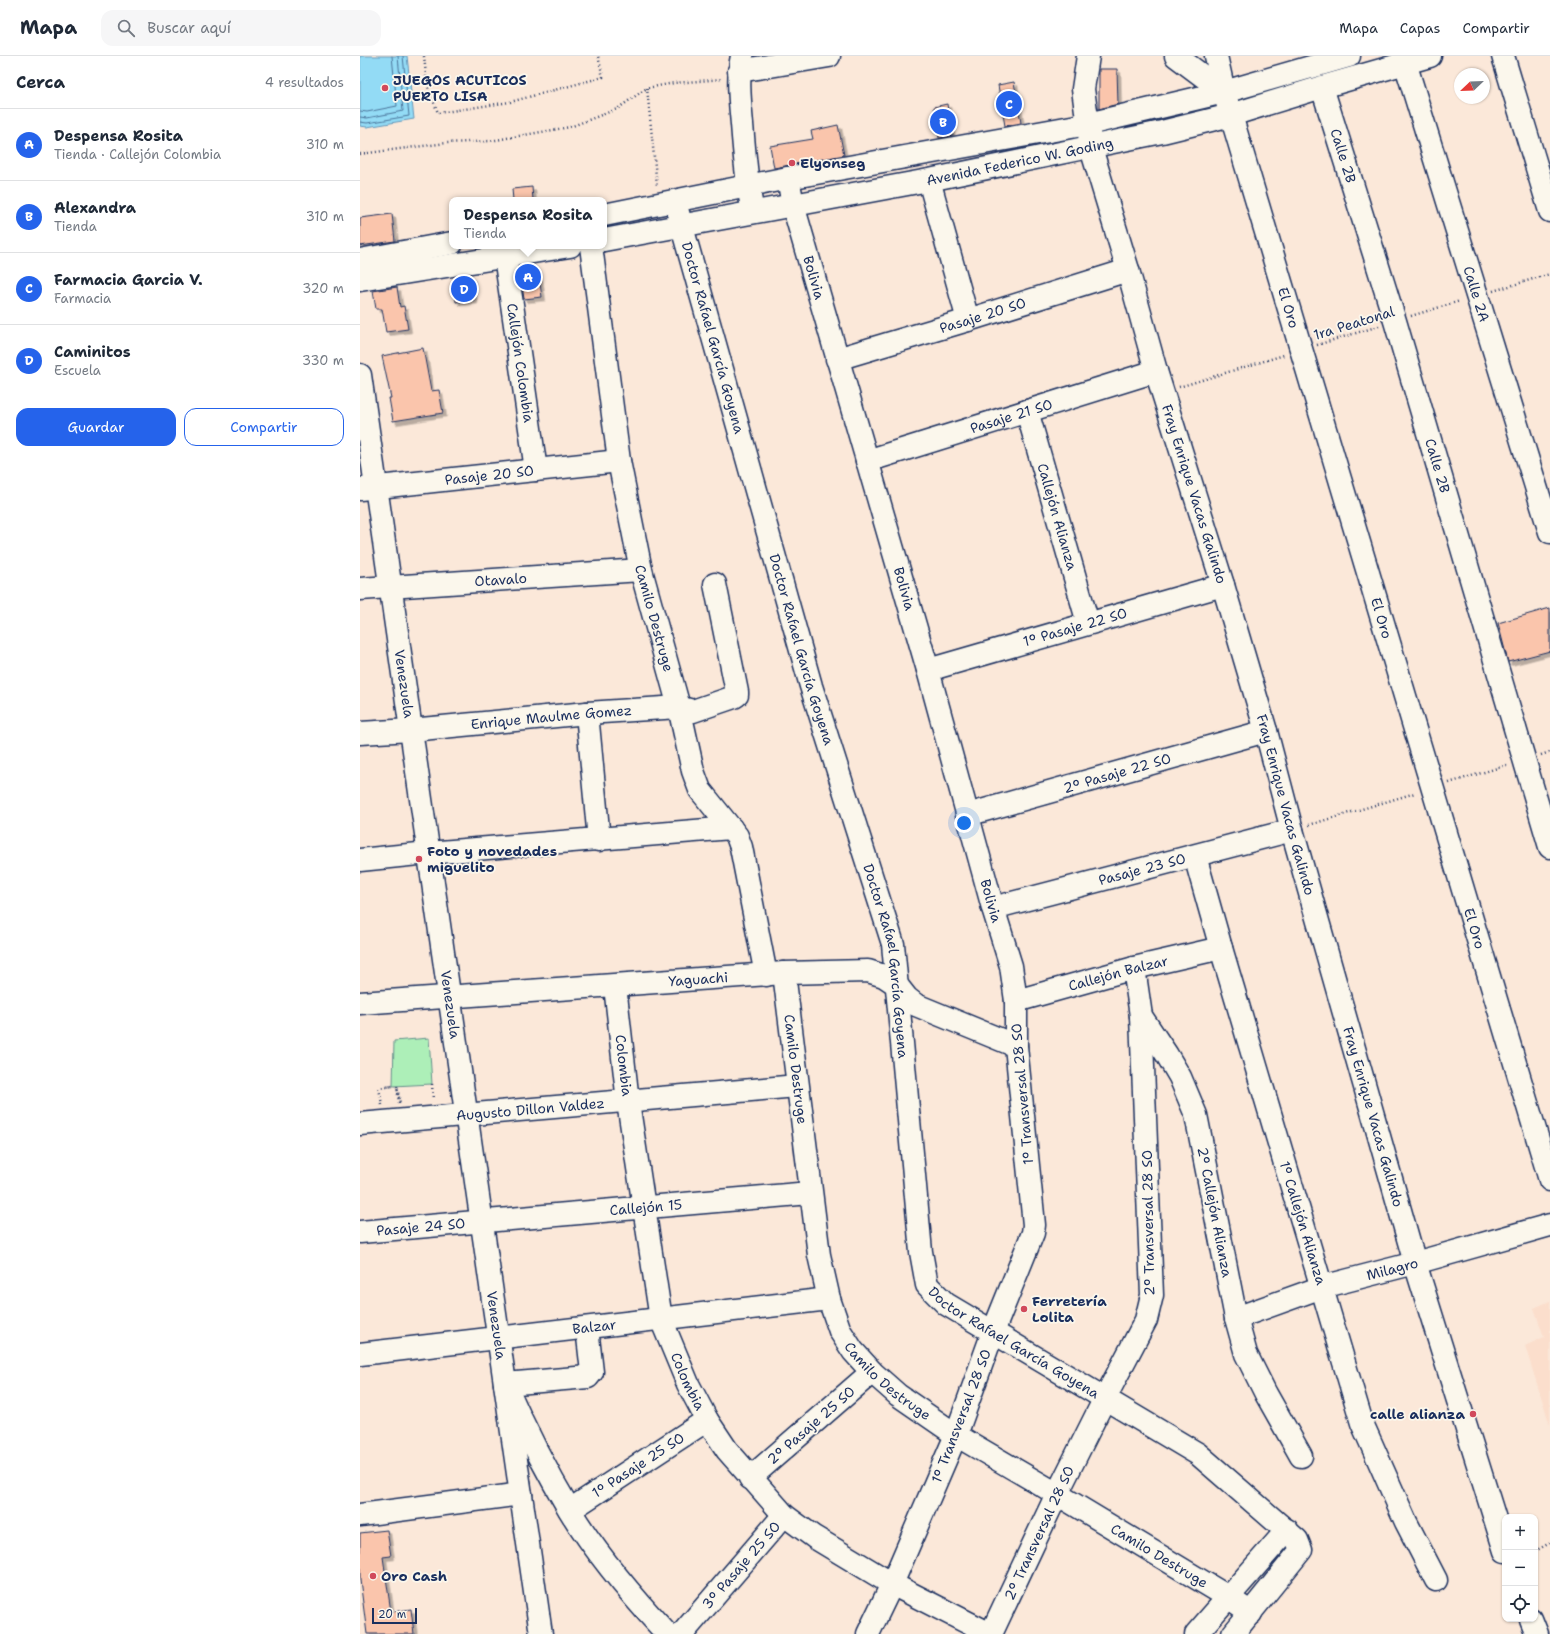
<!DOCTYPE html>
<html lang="es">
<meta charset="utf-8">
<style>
body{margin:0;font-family:"Shantell Sans",sans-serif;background:#f6f6f7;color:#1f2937}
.controls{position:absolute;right:12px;bottom:12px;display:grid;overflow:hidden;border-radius:8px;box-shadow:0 1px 3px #0004}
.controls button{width:36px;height:36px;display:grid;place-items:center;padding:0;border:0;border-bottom:1px solid #e0e1e3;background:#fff;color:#1f2937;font:20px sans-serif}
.compass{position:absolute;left:1094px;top:12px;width:36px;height:36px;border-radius:50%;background:#fff;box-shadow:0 1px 3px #0004;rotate:247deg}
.scale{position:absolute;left:12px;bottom:10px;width:45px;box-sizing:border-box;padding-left:4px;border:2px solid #1b2f5e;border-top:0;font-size:11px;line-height:14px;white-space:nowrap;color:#1b2f5e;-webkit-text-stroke:3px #fbf7ec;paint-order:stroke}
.you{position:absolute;left:604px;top:767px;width:14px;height:14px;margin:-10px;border:3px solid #fff;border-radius:50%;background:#1a73e8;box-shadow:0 0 0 6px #1a73e833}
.badge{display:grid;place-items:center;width:26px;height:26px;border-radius:50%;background:#2563eb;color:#fff;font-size:13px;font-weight:700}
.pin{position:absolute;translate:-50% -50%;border:2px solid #fff;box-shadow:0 1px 4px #0006}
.popup{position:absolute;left:89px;top:141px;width:158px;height:52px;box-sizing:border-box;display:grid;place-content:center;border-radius:8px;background:#fff;filter:drop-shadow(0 1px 3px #0005);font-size:13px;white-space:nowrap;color:#747a83}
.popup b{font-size:15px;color:#1f2937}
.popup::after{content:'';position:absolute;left:50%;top:100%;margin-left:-8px;border:8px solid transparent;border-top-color:#fff}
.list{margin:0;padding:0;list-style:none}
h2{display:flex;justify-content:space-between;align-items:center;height:52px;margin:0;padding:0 16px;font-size:17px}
h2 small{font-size:13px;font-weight:400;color:#747a83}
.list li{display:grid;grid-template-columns:26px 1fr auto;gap:12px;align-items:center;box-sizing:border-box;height:72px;padding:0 16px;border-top:1px solid #e0e1e3}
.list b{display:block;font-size:15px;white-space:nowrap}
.list p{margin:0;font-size:13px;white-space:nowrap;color:#747a83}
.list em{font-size:13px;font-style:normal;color:#747a83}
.actions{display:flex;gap:8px;padding:12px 16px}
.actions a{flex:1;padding:9px 0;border:1px solid #2563eb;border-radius:12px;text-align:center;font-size:14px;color:#2563eb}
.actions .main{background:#2563eb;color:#fff}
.icon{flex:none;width:22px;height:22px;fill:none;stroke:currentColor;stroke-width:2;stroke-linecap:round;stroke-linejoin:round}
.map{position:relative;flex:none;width:1190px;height:1578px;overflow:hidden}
header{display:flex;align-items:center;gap:24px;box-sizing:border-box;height:56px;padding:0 20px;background:#fff;border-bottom:1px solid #e0e1e3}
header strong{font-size:19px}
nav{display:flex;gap:22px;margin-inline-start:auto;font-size:14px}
.search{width:280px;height:36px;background:#f6f6f7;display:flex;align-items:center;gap:10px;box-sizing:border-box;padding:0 14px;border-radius:12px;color:#747a83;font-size:15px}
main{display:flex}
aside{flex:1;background:#fff}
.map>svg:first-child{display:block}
.built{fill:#fbdecc}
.green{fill:#adefb8;stroke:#648f8b}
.water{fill:#93dbf5;stroke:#6396b9}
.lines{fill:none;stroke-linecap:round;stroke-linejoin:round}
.shore{stroke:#4b749a;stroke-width:1}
.building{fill:#fac5ac;stroke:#1b2f5e;filter:url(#shadow)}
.minor-casing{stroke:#1b2f5e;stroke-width:25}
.path{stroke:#1b2f5e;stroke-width:2.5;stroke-dasharray:1 3;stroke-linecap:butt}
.minor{stroke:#fbf7ec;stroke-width:22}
.poi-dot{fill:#d1495b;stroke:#fbf7ec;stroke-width:1.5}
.labels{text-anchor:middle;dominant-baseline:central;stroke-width:3.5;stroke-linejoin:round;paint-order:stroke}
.poi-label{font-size:14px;font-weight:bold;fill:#1b2f5e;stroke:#fbf7ec;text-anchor:start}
.street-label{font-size:14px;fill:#1b2f5e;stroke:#fbf7ec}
</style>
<header>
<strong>Mapa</strong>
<div class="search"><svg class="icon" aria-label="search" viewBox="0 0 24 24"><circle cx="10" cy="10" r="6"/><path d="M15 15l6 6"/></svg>Buscar aquí</div>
<nav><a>Mapa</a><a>Capas</a><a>Compartir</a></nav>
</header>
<main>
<aside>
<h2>Cerca<small>4 resultados</small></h2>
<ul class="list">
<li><span class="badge">A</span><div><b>Despensa Rosita</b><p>Tienda · Callejón Colombia</p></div><em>310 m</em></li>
<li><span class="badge">B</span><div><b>Alexandra</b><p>Tienda</p></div><em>310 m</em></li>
<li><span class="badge">C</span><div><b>Farmacia Garcia V.</b><p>Farmacia</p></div><em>320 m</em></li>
<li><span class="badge">D</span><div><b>Caminitos</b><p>Escuela</p></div><em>330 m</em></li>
</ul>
<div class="actions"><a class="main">Guardar</a><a>Compartir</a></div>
</aside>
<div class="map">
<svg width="1190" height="1578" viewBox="0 0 1190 1578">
<defs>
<filter id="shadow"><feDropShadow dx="3.5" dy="3.5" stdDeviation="0" flood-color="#0004"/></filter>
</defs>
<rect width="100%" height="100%" fill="#fbe8d9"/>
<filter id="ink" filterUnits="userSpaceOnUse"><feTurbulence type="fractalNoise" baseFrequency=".025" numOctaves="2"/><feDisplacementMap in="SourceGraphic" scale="8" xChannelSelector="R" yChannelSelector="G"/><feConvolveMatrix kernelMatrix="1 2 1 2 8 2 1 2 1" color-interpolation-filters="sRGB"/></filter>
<g filter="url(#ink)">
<!-- built -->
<path class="built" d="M1190,1245V1369L1165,1290L1184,1281L1174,1252Z"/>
<!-- green -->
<path class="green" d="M69,982L72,1028L33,1030L34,985Z"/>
<!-- water -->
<path class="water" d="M0,0H47L54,63L7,71L0,70Z"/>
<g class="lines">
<!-- shore -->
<path class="shore" d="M0,55L7,56L37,50L32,0
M0,61L7,62L43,55L38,0
M0,66L7,67L49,60L43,0"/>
</g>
<!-- building -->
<path class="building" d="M739,13H757L758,48L739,53Z
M654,26L661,67L645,70L638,29Z
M587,48L592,80L579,82L574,51Z
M478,69L484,99L414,112L410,90L453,83L451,75Z
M172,131L173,144H153L152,133Z
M32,158L35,185L0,190V162Z
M178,214L182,241L164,243L160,216Z
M111,221L114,244L96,246L94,223Z
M37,231L40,251L44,250L48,273L26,276L22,253H16L13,235Z
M63,292L71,335L79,334L83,357L33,365L29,342H31L22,300Z
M1190,552V595L1148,606L1138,567Z
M27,1474L31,1500L23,1501L31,1556L51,1553L54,1578H7L0,1524V1477Z"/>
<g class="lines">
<!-- minor casing -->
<g class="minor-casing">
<g id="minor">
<path d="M382,0C377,23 380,46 382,68C384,94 386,120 391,146"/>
<path id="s1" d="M728,0L723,33L731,92L768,214L796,315L863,529L906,675L932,774L1055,1207L1145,1495"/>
<path d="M816,0L864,36"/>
<path id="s2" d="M856,0L864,36L1190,1124"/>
<path id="s3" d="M1043,0L1190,476"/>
<path d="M1143,0L1190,155"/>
<path d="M379,15L469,0"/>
<path id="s4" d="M962,31L1035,265L1190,791"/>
<path id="s5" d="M428,122L433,149L568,614L633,852L651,910L656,945V990L674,1169L673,1177L633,1276L596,1379L532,1528L508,1578"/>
<path d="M569,124L608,264"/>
<path id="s6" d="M315,146L451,630L533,888L561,1196L567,1229L586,1248L838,1398L937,1484L941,1494L873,1578"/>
<path d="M244,159L428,122L728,68L864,36L989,0"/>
<path id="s7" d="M244,184L569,124L802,76L871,59L962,31L1070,0"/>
<path id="s8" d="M231,190L259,405L281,514L319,651L333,715L340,734L377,780L381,791L406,919"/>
<path id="s9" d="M145,200L176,414"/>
<path d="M0,204L92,187"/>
<path d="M0,224L210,190"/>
<path id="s10" d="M477,303L608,264L768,214"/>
<path id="s11" d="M0,319L181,1578"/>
<path id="s12" d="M667,355L728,567"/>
<path id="s13" d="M507,405L796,315"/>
<path id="s14" d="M0,433L259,405"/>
<path id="s15" d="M0,533L281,514"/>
<path d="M568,614L863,529"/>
<path d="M227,657L239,784"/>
<path id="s16" d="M0,677L51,674L227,657L319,651L333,655L374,641L377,639V636L355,528"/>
<path d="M607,759L906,675"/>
<path d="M835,800L861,892L1002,1367L1046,1466L1076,1524"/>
<path d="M0,804L68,797L371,772"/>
<path id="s17" d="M633,852L932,774"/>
<path d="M774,912L781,960L807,999L820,1021L836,1059L876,1262L886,1298L906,1338L941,1400"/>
<path id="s18" d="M424,917L459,1199L469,1243L480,1275L493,1295L512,1316L538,1339L596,1379L697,1438L868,1541L891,1557"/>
<path id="s19" d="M255,930L268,1046L301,1263L328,1328L347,1364L367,1394L424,1459L454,1481L532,1528L630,1578"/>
<path id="s20" d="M656,945L774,912L861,892"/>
<path id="s21" d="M0,947L424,917L508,915L524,920L536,928L547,942L556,949L656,990"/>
<path id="s22" d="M0,1068L437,1030"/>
<path id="s23" d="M0,1176L450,1137"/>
<path id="s24" d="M876,1262L962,1231L1055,1207L1190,1169"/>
<path d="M227,1272L232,1316L228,1321L145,1328C164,1371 185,1413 209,1453C236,1498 271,1539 307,1578"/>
<path id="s25" d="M0,1298L469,1243"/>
<path d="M390,1422L512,1316"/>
<path d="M210,1454L347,1364"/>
<path d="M0,1459L161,1438"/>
<path d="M1171,1563L1177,1578"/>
<path d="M322,1578L424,1459"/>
<path d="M631,1578L697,1438L745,1342L786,1264L792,1239L781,960"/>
<path d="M836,1578L927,1474"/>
</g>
</g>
<!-- path -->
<path class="path" d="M64,0L67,28L78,57L150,46L243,21L238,0
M287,32L297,130
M0,98L87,87L130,85L210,71L257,53L287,32L314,27L363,23
M1133,235L1190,218
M1051,260L1100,245
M957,289L1019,270
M819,331L924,299
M1181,699L1190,696
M1089,727L1147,709
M949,769L1055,737
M72,1028L73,1044
M39,1047L37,1030L40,1047
M22,1049L19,1032L33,1030L25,1031
M1175,1495L1190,1487"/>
<!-- minor -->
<use href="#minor" class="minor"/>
</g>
</g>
<!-- markers -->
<g class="poi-dot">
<circle cx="25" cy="32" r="4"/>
<circle cx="432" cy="107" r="4"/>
<circle cx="59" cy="803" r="4"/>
<circle cx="664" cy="1253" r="4"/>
<circle cx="1113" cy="1358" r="4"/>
<circle cx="13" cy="1520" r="4"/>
</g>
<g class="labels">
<!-- poi labels -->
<g class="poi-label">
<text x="33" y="24">JUEGOS ACUTICOS<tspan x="33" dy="16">PUERTO LISA</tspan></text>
<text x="440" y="107">Elyonseg</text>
<text x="67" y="795">Foto y novedades<tspan x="67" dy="16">miguelito</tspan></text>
<text x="672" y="1245">Ferretería<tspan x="672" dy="16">Lolita</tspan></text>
<text x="1105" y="1358" text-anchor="end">calle alianza</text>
<text x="21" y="1520">Oro Cash</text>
</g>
<!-- street labels -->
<g class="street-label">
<text stroke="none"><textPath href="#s4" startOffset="72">Calle 2B</textPath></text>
<text stroke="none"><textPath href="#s7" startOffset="423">Avenida Federico W. Goding</textPath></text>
<text stroke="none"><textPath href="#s5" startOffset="103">Bolivia</textPath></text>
<text stroke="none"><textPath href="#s3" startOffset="249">Calle 2A</textPath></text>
<text stroke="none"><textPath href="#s2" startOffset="262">El Oro</textPath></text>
<text stroke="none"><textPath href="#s10" startOffset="152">Pasaje 20 SO</textPath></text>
<text transform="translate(994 267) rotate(-17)">1ra Peatonal</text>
<text stroke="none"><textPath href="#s6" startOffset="141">Doctor Rafael García Goyena</textPath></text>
<text stroke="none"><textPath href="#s9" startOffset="108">Callejón Colombia</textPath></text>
<text stroke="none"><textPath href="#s13" startOffset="151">Pasaje 21 SO</textPath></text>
<text stroke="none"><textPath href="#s4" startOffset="396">Calle 2B</textPath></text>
<text stroke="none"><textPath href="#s14" startOffset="130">Pasaje 20 SO</textPath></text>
<text stroke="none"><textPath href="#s1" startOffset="454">Fray Enrique Vacas Galindo</textPath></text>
<text stroke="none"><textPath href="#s12" startOffset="110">Callejón Alianza</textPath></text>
<text stroke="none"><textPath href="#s15" startOffset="141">Otavalo</textPath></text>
<text stroke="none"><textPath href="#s5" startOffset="427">Bolivia</textPath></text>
<text stroke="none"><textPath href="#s2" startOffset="586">El Oro</textPath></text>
<text stroke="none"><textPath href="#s8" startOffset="378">Camilo Destruge</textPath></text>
<text transform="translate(715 571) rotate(-16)">1º Pasaje 22 SO</text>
<text stroke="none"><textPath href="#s6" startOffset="465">Doctor Rafael García Goyena</textPath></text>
<text stroke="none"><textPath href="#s11" startOffset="312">Venezuela</textPath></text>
<text stroke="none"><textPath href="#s16" startOffset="192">Enrique Maulme Gomez</textPath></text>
<text transform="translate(757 717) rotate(-16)">2º Pasaje 22 SO</text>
<text stroke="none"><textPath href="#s1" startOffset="778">Fray Enrique Vacas Galindo</textPath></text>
<text stroke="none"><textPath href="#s17" startOffset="154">Pasaje 23 SO</textPath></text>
<text stroke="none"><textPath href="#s5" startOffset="751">Bolivia</textPath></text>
<text stroke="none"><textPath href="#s2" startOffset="910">El Oro</textPath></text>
<text stroke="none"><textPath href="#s6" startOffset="789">Doctor Rafael García Goyena</textPath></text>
<text stroke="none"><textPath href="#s20" startOffset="106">Callejón Balzar</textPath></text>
<text stroke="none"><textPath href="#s21" startOffset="339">Yaguachi</textPath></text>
<text stroke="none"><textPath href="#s11" startOffset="636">Venezuela</textPath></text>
<text stroke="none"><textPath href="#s19" startOffset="80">Colombia</textPath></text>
<text stroke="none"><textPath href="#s18" startOffset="97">Camilo Destruge</textPath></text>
<text transform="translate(662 1038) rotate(-95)">1º Transversal 28 SO</text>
<text stroke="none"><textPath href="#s22" startOffset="171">Augusto Dillon Valdez</textPath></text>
<text stroke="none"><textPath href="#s1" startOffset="1102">Fray Enrique Vacas Galindo</textPath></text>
<text stroke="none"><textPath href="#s23" startOffset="287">Callejón 15</textPath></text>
<text transform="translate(855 1156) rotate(79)">2º Callejón Alianza</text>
<text transform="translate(788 1167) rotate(-91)">2º Transversal 28 SO</text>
<text transform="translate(943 1167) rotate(73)">1º Callejón Alianza</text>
<text stroke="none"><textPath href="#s23" startOffset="61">Pasaje 24 SO</textPath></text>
<text stroke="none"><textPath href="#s24" startOffset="164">Milagro</textPath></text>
<text stroke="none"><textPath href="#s11" startOffset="960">Venezuela</textPath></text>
<text stroke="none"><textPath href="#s25" startOffset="236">Balzar</textPath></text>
<text stroke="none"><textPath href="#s6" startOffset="1221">Doctor Rafael García Goyena</textPath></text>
<text stroke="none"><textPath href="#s18" startOffset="433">Camilo Destruge</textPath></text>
<text stroke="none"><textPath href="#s19" startOffset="404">Colombia</textPath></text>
<text transform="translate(601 1360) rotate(-69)">1º Transversal 28 SO</text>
<text transform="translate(451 1369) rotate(-41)">2º Pasaje 25 SO</text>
<text transform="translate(278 1409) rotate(-33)">1º Pasaje 25 SO</text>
<text transform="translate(679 1477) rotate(-65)">2º Transversal 28 SO</text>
<text stroke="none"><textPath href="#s18" startOffset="757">Camilo Destruge</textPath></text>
<text transform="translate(381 1509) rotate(-49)">3º Pasaje 25 SO</text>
</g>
</g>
</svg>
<div class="controls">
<button>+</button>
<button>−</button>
<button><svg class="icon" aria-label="locate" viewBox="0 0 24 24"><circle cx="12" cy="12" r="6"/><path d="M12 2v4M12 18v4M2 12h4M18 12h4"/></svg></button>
</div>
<svg class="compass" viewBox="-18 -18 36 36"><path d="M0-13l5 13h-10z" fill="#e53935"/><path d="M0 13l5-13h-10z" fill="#747a83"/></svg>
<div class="scale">20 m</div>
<div class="you"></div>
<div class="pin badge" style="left:168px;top:221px">A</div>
<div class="popup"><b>Despensa Rosita</b>Tienda</div>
<div class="pin badge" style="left:583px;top:66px">B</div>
<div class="pin badge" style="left:649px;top:48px">C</div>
<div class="pin badge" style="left:104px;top:233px">D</div>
</div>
</main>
